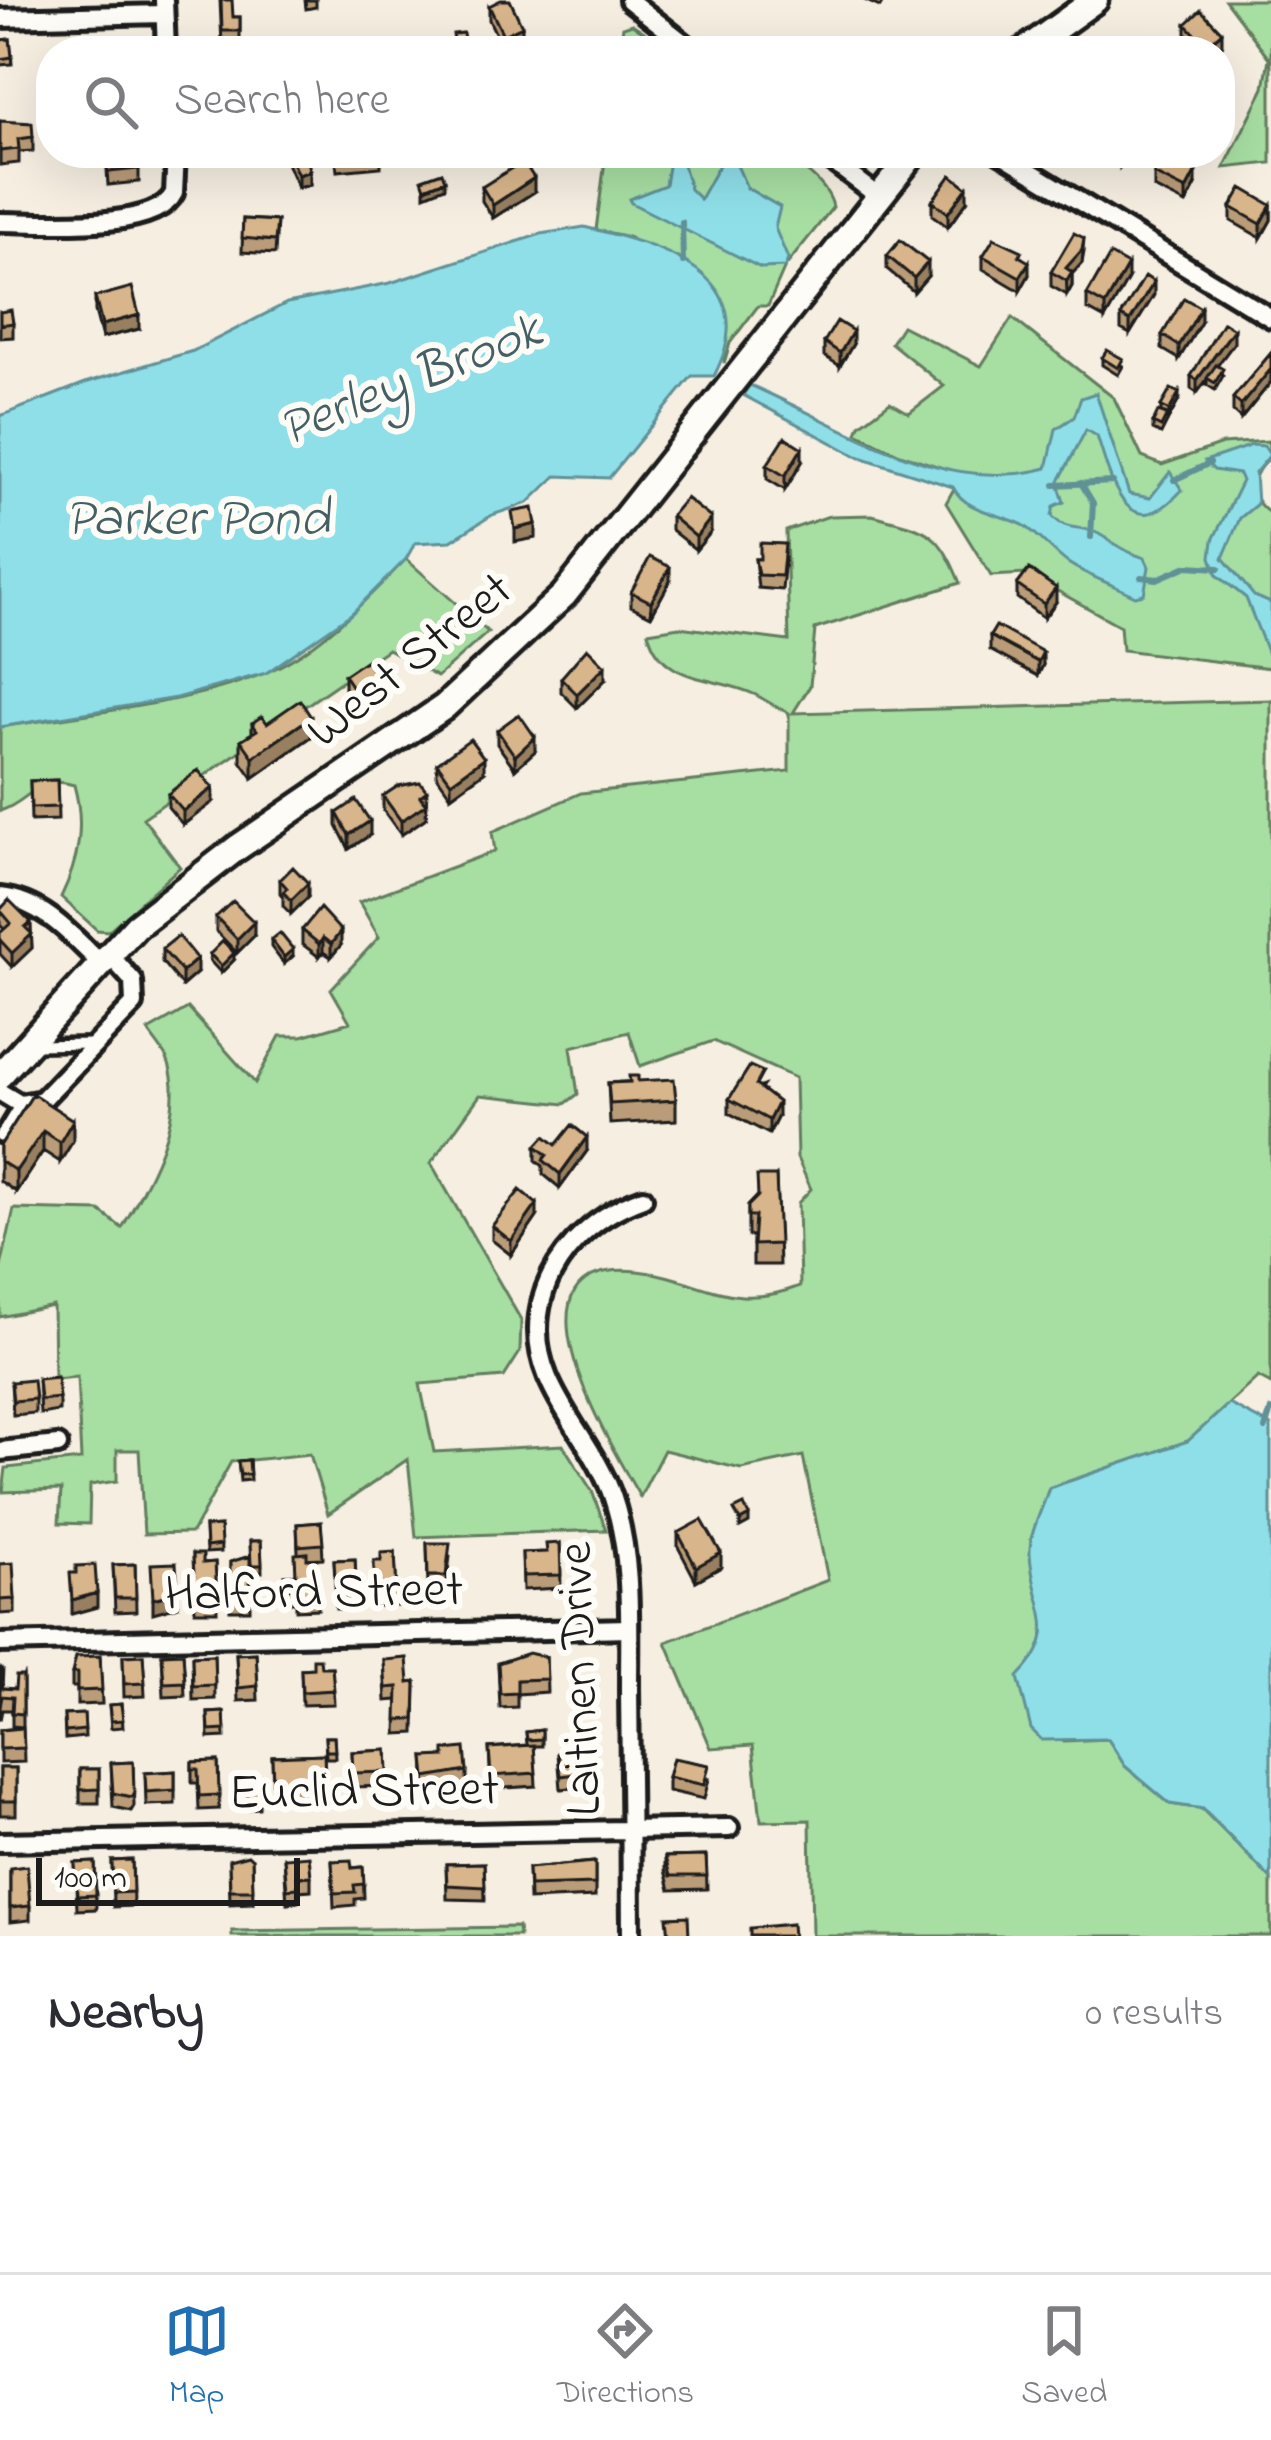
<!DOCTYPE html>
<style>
body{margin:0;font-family:"Indie Flower",sans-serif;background:#f7f7f7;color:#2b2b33}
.scale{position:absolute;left:36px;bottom:30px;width:264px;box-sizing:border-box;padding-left:12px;border:6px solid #1c1c1c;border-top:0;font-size:33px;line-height:42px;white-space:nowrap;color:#1c1c1c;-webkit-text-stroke:9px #fdfcf7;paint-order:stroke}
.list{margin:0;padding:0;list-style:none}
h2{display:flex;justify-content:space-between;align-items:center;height:156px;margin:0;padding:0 48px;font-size:51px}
h2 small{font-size:39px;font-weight:400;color:#7c7c81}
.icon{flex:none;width:66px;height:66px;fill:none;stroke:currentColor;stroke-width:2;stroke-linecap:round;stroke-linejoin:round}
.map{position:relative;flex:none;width:1271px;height:1936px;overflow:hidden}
.search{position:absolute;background:#fff;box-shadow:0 12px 48px #0002;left:36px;right:36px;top:36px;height:132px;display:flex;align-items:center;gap:30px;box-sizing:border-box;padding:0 42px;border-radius:48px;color:#7c7c81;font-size:45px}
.sheet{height:336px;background:#fff}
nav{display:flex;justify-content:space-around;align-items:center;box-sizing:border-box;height:168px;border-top:3px solid #e1e1e2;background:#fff;font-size:33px;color:#7c7c81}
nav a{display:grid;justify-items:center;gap:6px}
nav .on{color:#1f6fb2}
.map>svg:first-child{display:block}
.green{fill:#a7dea2;stroke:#627d5f;stroke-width:3}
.water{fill:#8fdfe9;stroke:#619197;stroke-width:3}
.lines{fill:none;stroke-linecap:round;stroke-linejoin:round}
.stream{stroke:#619197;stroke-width:6}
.lane-casing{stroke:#1c1c1c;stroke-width:18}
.street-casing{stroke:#1c1c1c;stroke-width:26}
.secondary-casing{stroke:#1c1c1c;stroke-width:33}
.lane{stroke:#fdfcf7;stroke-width:9}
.street{stroke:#fdfcf7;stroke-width:16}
.secondary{stroke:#fdfcf7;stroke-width:24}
.wall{fill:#bb9c78;stroke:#1c1c1c;stroke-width:3}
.shaded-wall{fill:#987f61;stroke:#1c1c1c;stroke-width:3}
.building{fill:#d9b58b;stroke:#1c1c1c;stroke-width:3}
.labels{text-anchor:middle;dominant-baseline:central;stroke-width:12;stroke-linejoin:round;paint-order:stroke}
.street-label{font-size:51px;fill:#1c1c1c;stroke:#fdfcf7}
.water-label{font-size:54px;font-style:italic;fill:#446064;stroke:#fdfcf7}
</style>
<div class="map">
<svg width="1271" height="1936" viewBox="0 0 1271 1936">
<rect width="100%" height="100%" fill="#f6eee1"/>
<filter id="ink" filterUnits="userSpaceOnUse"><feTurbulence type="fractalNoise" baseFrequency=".00833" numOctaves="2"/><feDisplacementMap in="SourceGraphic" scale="24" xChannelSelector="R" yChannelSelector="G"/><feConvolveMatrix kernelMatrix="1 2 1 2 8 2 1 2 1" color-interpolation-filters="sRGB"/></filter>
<g filter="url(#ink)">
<!-- green -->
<path class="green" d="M1225,0H1271V163L1224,168L1264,88L1269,58Z
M632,24L673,51H619L623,27Z
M606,153H777C797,161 829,185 833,207L785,267L768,306H758L730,343L724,363L725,315L629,237L596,230Z
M1012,318L1114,398L1142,457L1162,465L1222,444L1268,441L1271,457C1250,473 1246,498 1271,514V668L1122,650L1120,626L1027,574L991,576L946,503L962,474L900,454L857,433L860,425L890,402L909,413L944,386L891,343L902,326L981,366Z
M872,515C927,530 938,528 960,583L815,629L810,686L793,713L1271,700V1384L1258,1377L1188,1441L1049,1488L1031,1539L1034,1575L1045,1609L1041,1654L1064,1741L1108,1739L1125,1766L1170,1804L1202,1809L1271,1879V1936H812L810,1820L761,1821L753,1745L711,1748L666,1642L828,1580L803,1456L741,1469L664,1450L640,1497C611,1446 495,1258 637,1271C701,1277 729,1314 800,1286L798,1203L811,1189L797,1158L795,1078L713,1041L640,1066L629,1032L571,1047L578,1094L565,1104L480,1095L431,1163L521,1320L520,1352L504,1377L420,1384L434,1452L563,1445L592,1491L606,1530L416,1537L408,1459L328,1514L310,1454L231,1462L192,1533L144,1534L139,1450H117V1481L90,1485L89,1524L59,1523L61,1490L3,1492L6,1468L81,1460L77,1377L54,1379L53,1306L0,1317V1271L14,1209L100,1211L122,1228C147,1184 186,1118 169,1064C166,1053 154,1041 148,1031L188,1008L255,1083L280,1036H302L350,1022L331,989L379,937L359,902L495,851L492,832L581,793L789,771V713C777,708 767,701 756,695C714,675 662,685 648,632L679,627L789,641L786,531L829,516Z
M406,559L488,632L437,677L388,649L143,818L180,867L108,931L97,930L61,897C79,860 85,825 74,785C37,773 30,802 0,811V727C86,713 180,706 262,674C317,653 365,600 406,559Z
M518,1927L519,1936H232V1931Z"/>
<!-- water -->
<path class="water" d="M670,154L682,161L690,189L700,199L720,163L735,161L747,188L780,207L775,228L788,259L785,267L761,268L631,203L629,199L665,185Z
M584,227C661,245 767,275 714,376H692L609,478L556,476L528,503L492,515L451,541L415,543L406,559L351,614L266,673L176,698L0,727V416L88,382L193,351L287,303L390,283L541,234Z
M750,385C842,425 943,497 1047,468L1056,429L1074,417L1081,398L1096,393L1129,494L1150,498L1170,472L1182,490C1126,552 1110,476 1097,436L1086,430L1058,483L1064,502L1054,506L1052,516C1068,533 1081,524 1099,534C1116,544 1125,552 1145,558L1149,567L1144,594L1135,596C1113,584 1089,577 1068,563C1053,552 1040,536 1025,526C1002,513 966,513 953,487L857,456L743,395Z
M1252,445L1264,446L1270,455L1255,473L1257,504L1240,518L1223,558L1254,596L1271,603V662L1246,598L1217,575L1211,557L1213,540L1242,481L1239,474L1214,470L1205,461Z
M1229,1404L1271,1426V1879L1203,1809L1170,1804L1125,1766L1108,1739L1042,1740L1031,1729L1018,1677C1066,1629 1032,1608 1030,1553C1029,1533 1043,1508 1049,1488L1188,1441Z"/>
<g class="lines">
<!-- stream -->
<path class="stream" d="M645,37L648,51
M682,222L683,262
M1174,480L1210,463
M1081,483L1093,503L1091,537
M1055,485L1113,482
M1141,577L1157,579L1187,566L1219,568
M1265,1429L1271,1410"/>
<!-- lane casing -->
<g class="lane-casing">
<path id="lane" d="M36,1045L91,1044
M0,1137L20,1104"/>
</g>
<!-- street casing -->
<g class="street-casing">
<path id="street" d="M164,0L166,51
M629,0L694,51
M0,18L163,14
M821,153L879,197
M1000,153L1271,318
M0,222C39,222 155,232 174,193L176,153
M0,897C42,901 71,934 99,962
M0,1092L20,1104L42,1100L134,1004L133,981L108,953
M0,1451L58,1445
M0,1643L629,1628
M0,1842L729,1828
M631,1936C631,1854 630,1771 629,1689C629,1626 633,1557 613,1498C592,1434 529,1387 539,1315C546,1259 592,1216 643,1198"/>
</g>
<!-- secondary casing -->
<g class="secondary-casing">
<path id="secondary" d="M1024,51L1095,0
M0,1075L136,926L237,848L444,707L564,595L914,153"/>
</g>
<!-- lane -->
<use href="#lane" class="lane"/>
<!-- street -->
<use href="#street" class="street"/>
<!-- secondary -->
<use href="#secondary" class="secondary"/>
</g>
<!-- wall -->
<path class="wall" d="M220,0L233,17H240V44L222,45Z
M305,0H316V7L306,9Z
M864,0H884L880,7Z
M489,6L522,39L503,49L489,20Z
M1186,24L1222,46L1216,51H1198L1186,37Z
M10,39L12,64L0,65V40Z
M0,121L33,137V151L19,152V163L0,165Z
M106,153L139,169V182L108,185Z
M285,153H307L310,185L298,188L285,159Z
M335,153H381V167L337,171Z
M1099,153H1130L1120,167Z
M1154,174L1196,185L1186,204L1154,188Z
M482,187L534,192L493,218L482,201Z
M932,201H967L948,227L932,215Z
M1271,205V220L1261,238L1231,221V207Z
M243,219L277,221L275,254L242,252Z
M1084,252L1082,263L1072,274V286L1067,295L1051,286V272Z
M887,256L928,276L914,292L887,269Z
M983,256L1022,258L1029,275L1020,291L983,269Z
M1128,279L1105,319L1087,309V295Z
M1154,295L1130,334L1121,329V316Z
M95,297L139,329L102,338L95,311Z
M0,312L13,323V337L0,338Z
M1201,322L1179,359L1162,349V335Z
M824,342L853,344L840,366L824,356Z
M1234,343L1217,365L1223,376L1215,390L1207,385V380L1197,393L1191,389V376Z
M1271,353V382L1241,419L1233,412V398Z
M1102,358L1123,366L1118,375L1102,365Z
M1179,400L1169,418L1167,416V422L1161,434L1153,430V423L1161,413V406Z
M802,462L785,490L767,479V465Z
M671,516L711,532L696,550L671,530Z
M785,558L782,590L758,588L755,559Z
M670,581L651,616L631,606V592Z
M1017,585L1056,602L1044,618L1017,598Z
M990,636L1043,665L1038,676L990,650Z
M344,675L378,691L356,706L344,689Z
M561,678L605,680L577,708L561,692Z
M252,723H267L311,737L253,778L241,761V740L252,733Z
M497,730L535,751L515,769L497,744Z
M437,763L484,772L451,796L437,776Z
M57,780L58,820L31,821L30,781Z
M168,794L213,802L183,825L168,807Z
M383,796L427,805L426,818L401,835L383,810Z
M337,813L370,835L349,849L337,826Z
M280,880L308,897L291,914L283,906V897L280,893Z
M0,910L31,933L32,948L12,967L0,954V933L4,929L0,925Z
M216,917L254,936L237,953L216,931Z
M302,930L341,945L331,957L323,952L319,957L302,944Z
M271,940L293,956L284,964L271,947Z
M162,949L197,973L182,986L162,962Z
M210,954L234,960L221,973L210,961Z
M638,1081L676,1100V1120L610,1124L608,1083Z
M763,1086L761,1089L778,1116L769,1134L729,1113V1099Z
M33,1094L73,1141L60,1162L43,1151L16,1192L0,1181V1146Z
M556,1145L587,1151L560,1188L543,1174V1166L536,1160V1146Z
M776,1176L779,1265H753V1236H748V1206Z
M537,1217L511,1255L492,1240V1226Z
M38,1379L59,1398V1411L40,1414Z
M11,1382L35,1399V1413L13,1415Z
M249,1460L250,1480L240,1481L238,1461Z
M321,1522L323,1558L307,1559L318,1596V1609L296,1610V1602H285V1575H296L298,1553L297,1524Z
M220,1526L221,1552L206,1553L205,1527Z
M678,1533L721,1567L696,1581L678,1547Z
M250,1541H261L262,1572H251Z
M427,1543L450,1556L446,1589L428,1590Z
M560,1543L561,1588L523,1590L522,1553L547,1552Z
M395,1552L397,1606H375L374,1561H381Z
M193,1554L203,1563L215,1562L217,1611H195Z
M250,1556V1610H230V1562Z
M355,1559L357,1608L336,1609L334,1560Z
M0,1564L15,1599V1613L0,1614Z
M135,1564L136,1611L115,1612L113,1565Z
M183,1653L185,1696L164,1697L162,1654Z
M256,1653L258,1700L238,1701L236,1654Z
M143,1655L145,1696L124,1697L123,1656Z
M214,1655L215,1699L193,1700L192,1656Z
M100,1656L102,1704L77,1705V1687H72V1673Z
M546,1657L547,1692L517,1694V1707L500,1708L498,1663Z
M384,1660L409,1683L416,1682L415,1733L397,1734L398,1700L386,1701Z
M332,1667L334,1704L302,1705L301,1669Z
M0,1668L3,1688L15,1689L23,1676V1727L12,1726V1710H2L0,1720Z
M121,1704L123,1727L111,1728L109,1705Z
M224,1712L225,1737L209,1738L208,1713Z
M84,1714L85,1737L65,1739L64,1715Z
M23,1728L24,1762L0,1763V1730Z
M542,1730V1746H534L536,1786L491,1789L489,1748L527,1745L526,1732Z
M325,1737H334L335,1758H326Z
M387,1750L388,1786L353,1787L352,1752Z
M579,1751L598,1771V1785L561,1789L558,1753Z
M324,1754L325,1789H311V1795L273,1797L272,1756Z
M424,1757L467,1771V1784L426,1792Z
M218,1761L219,1809L199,1810L198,1783H192V1762Z
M133,1762L134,1806L131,1811L113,1807L111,1763Z
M0,1768H16V1815H0Z
M80,1769H99V1803H80Z
M175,1771V1804L146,1805L145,1773Z
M668,1777L709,1779L704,1799L668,1791Z
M259,1784V1808L248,1809L247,1785Z
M706,1856L707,1889L670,1890L665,1870V1857Z
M284,1858L311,1876V1890L298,1891V1902L287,1903Z
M252,1859L253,1903L230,1904L229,1860Z
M132,1860L133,1906L113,1907L112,1861Z
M332,1861L352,1868L363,1867L364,1898L355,1899V1905L334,1907Z
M95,1862L96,1909L77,1910L75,1863Z
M595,1862V1897L529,1900L528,1868Z
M484,1863L485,1900L447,1899L446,1864Z
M10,1868L30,1906V1920L10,1922Z"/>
<!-- shaded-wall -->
<path class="shaded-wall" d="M522,26V39L503,49V35Z
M1222,32V46L1216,51H1206V46Z
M1120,153H1130L1120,167Z
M310,171V185L298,188V175Z
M1196,171V185L1186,204V190Z
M534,178V192L493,218V205Z
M445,180V187L425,195V188Z
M967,187V201L948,227V213Z
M1271,206V220L1261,238V224Z
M1084,238L1082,263L1072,274V286L1067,295L1066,268Z
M928,262V276L914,292V278Z
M1029,262V275L1020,291V277Z
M1128,265V279L1105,319V305Z
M1154,282V295L1130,334V321Z
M1201,308V322L1179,359V346Z
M139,315V329L102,338V325Z
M1234,329V343L1197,393V380Z
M853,331V344L840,366V353Z
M1271,369V382L1241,419V405Z
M1179,393V400L1169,418V411Z
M802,448V462L785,490V476Z
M711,518V532L696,550V537Z
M536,524V538L515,542V529Z
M670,567V581L651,616V602Z
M1056,588V602L1044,618V604Z
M1043,652V665L1038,676V662Z
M605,666V680L577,708V694Z
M378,678V691L356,706V693Z
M311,717V737L253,778V757Z
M535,737V751L515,769V756Z
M484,758V772L451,796V782Z
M213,788V802L183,825V811Z
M427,791L426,818L401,835V821L420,796Z
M370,821V835L349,849V835Z
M308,883V897L291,914V900Z
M31,922L32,948L12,967V953L25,927Z
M254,922V936L237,953V939Z
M341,931V945L331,957V944Z
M323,938V952L319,957V944Z
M293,949V956L284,964V957Z
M234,953V960L221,973V966Z
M197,959V973L182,986V972Z
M778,1102V1116L769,1134V1120Z
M73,1120V1141L60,1162V1142Z
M43,1131V1151L16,1192V1171Z
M587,1137V1151L560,1188V1174Z
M537,1204V1217L511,1255V1241Z
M749,1516V1523L740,1528V1521Z
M721,1553V1567L696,1581V1567Z
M178,1592V1606L153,1613V1599Z
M97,1593V1607L72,1614V1600Z"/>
<!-- building -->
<path class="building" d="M221,0H232L233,17H240V31H222Z
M501,0H510L522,26L503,35L489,6Z
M1201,10L1222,32L1206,46L1186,24Z
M463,33L465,46L455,47L453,34Z
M10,39L12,57L0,59V40Z
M77,49H115V51H77Z
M0,121L32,123L33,137L18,139L19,149L0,151Z
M106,153H137L139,169L108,172Z
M288,153H307L310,171L298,175Z
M337,153H381L337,157Z
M1164,155L1196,171L1186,190L1154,174Z
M523,161L534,178L493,205L482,187Z
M442,172L445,180L425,188L422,179Z
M951,175L967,187L948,213L932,201Z
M1242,188L1271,205L1261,224L1231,207Z
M243,219L277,221L275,241L242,238Z
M1074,233L1084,238L1082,250L1066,268L1072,272L1067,281L1051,272Z
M994,238L1022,251L1019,256L1029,262L1020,277L983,256Z
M900,240L928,262L914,278L887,256Z
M1110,255L1128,265L1105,305L1087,295Z
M1145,276L1154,282L1130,321L1121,316Z
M132,287L139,315L102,325L95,297Z
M1184,298L1201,308L1179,346L1162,335Z
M11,310L13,323L0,325V312Z
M837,321L853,331L840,353L824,342Z
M1223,322L1234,329L1197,380L1191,376Z
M1107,350L1123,359L1118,368L1102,358Z
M1271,353V369L1241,405L1233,398Z
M1216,365L1223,369L1215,383L1207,378Z
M1171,389L1179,393L1169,411L1161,406Z
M1158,412L1167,415L1161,427L1153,423Z
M785,437L802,448L785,476L767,465Z
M686,498L711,518L696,537L671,516Z
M533,508L536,524L515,529L512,512Z
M760,543L785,544L782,576L758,575L755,559H760Z
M650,557L670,567L651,602L631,592Z
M1029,569L1056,588L1044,604L1017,585Z
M996,626L1043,652L1038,662L990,636Z
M587,648L605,666L577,694L561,678Z
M366,660L378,678L356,693L344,675Z
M300,700L311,717L253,757L241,740L257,730L252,723L262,716L267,723Z
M519,714L535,737L515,756L497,730Z
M470,739L484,758L451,782L437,763Z
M198,770L213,788L183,811L168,794Z
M57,780L58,807L31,808L30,781Z
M420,782L427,791L420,796L426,804L401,821L383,796L398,786Z
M356,800L370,821L349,835L337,813Z
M293,867L308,883L291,900L283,892L287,888L280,880Z
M9,900L31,922L25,927L32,934L12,953L0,940V933L11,923L0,910Z
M233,901L254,922L237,939L216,917Z
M320,908L341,931L331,944L323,938L319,944L302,930Z
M280,933L293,949L284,957L271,940Z
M178,936L197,959L182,972L162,949Z
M223,941L234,953L221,966L210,954Z
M750,1066L763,1072L756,1085L778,1102L769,1120L729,1099Z
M629,1076H638V1081L674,1079L676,1100L610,1104L608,1083L630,1082Z
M33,1094L73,1120L60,1142L43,1131L16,1171L0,1161V1146Z
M572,1125L587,1137L560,1174L543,1160L547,1155L536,1146L545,1136L556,1145Z
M757,1176H776L779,1244L753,1245L755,1216H748V1206L758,1196Z
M520,1190L537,1204L511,1241L492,1226Z
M57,1377L59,1398L40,1400L38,1379Z
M33,1380L35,1399L13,1401L11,1382Z
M249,1460L250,1474L240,1475L238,1461Z
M744,1505L749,1516L740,1521L734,1510Z
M702,1520L721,1553L696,1567L678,1533Z
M321,1522L323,1544L298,1546L297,1524Z
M220,1526L221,1545L206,1547L205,1527Z
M250,1541H261L262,1565H251Z
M427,1543H450L446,1576H428Z
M560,1543L561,1575L523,1576L522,1553L547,1552L546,1544Z
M395,1552L397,1592L375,1593L374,1561H381V1553Z
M307,1553V1559H316L318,1596H296V1588L285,1589V1575H296L295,1554Z
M193,1554H203V1563L215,1562L217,1597L195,1598Z
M250,1556V1596H230V1562Z
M355,1559L357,1595L336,1596L334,1560Z
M13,1563L15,1599L0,1600V1564Z
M176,1563L178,1592L153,1599L151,1564Z
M135,1564L136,1598H115L113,1565Z
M95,1565L97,1593L72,1600L70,1573H76V1566Z
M183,1653L185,1682L164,1683L162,1654Z
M256,1653L258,1686L238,1688L236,1654Z
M528,1653L546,1657L547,1679L517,1680V1693L500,1694L498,1663Z
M143,1655L145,1683L124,1684L123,1656Z
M214,1655L215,1685L193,1686L192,1656Z
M100,1656L102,1690L77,1691V1673H72L76,1657Z
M407,1658L409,1683L416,1682L415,1719L397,1720L398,1687L386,1688L384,1660Z
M313,1659H320L321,1667H332L334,1690L302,1692L301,1669L313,1668Z
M0,1668L3,1669L2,1688L15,1689L16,1676H23V1714L12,1713L13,1697L2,1696L0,1707Z
M121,1704L123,1720L111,1721L109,1705Z
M224,1712L225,1730L209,1731L208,1713Z
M84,1714L85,1730L65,1732L64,1715Z
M23,1728L24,1748L0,1749V1730Z
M542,1730V1739L527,1740L526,1732Z
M325,1737H334L335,1751H326Z
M534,1745L536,1773L491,1776L489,1748Z
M578,1745L579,1751L595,1749L598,1771L561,1776L558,1753Z
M465,1748L467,1771L426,1778L424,1757L445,1756V1750Z
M387,1750L388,1772L353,1773L352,1752Z
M324,1754L325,1775H310L311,1781L273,1783L272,1756Z
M673,1758L709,1765L704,1785L668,1777Z
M218,1761L219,1795L199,1796L198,1769H192V1762Z
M133,1762L134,1792L131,1797L113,1793L111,1763Z
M0,1768H16V1801H0Z
M80,1769H99V1789L80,1790Z
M175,1771V1790L146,1792L145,1773Z
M259,1784V1802H248L247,1785Z
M248,1855L252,1859L253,1890H230L229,1860Z
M309,1856L311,1876L297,1877L298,1888L287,1889L284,1858Z
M706,1856L707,1876H670L665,1857Z
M132,1860L133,1892L113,1893L112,1861Z
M351,1860L352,1868L363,1867L364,1884L354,1885L355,1892L334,1893L332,1861Z
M95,1862L96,1895L77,1896L75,1863Z
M595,1862V1884L529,1886L528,1868Z
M484,1863L485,1887L447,1885L446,1864Z
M27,1866L30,1906L10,1908V1868Z
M688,1916L689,1936H669L667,1917Z
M792,1924L793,1936H750V1928Z"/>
</g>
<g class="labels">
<!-- street labels -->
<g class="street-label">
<text transform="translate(411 662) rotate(-39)">West Street</text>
<text transform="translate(314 1594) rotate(-1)">Halford Street</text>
<text transform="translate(582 1679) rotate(-92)">Laitinen Drive</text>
<text transform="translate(364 1793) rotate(-1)">Euclid Street</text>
</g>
<!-- water labels -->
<g class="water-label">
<text transform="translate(411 382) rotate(-22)">Perley Brook</text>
<text x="197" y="521">Parker Pond</text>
</g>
</g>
</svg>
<div class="scale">100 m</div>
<div class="search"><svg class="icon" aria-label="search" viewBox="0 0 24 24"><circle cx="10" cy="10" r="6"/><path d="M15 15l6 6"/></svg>Search here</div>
</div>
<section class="sheet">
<h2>Nearby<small>0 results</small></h2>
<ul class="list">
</ul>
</section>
<nav>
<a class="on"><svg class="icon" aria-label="map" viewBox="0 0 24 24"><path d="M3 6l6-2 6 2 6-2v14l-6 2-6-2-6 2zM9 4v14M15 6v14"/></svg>Map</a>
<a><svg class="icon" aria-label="directions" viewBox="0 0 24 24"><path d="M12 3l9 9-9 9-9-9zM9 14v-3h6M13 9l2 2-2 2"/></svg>Directions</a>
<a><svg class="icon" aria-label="saved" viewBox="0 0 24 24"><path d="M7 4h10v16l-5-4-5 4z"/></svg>Saved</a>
</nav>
